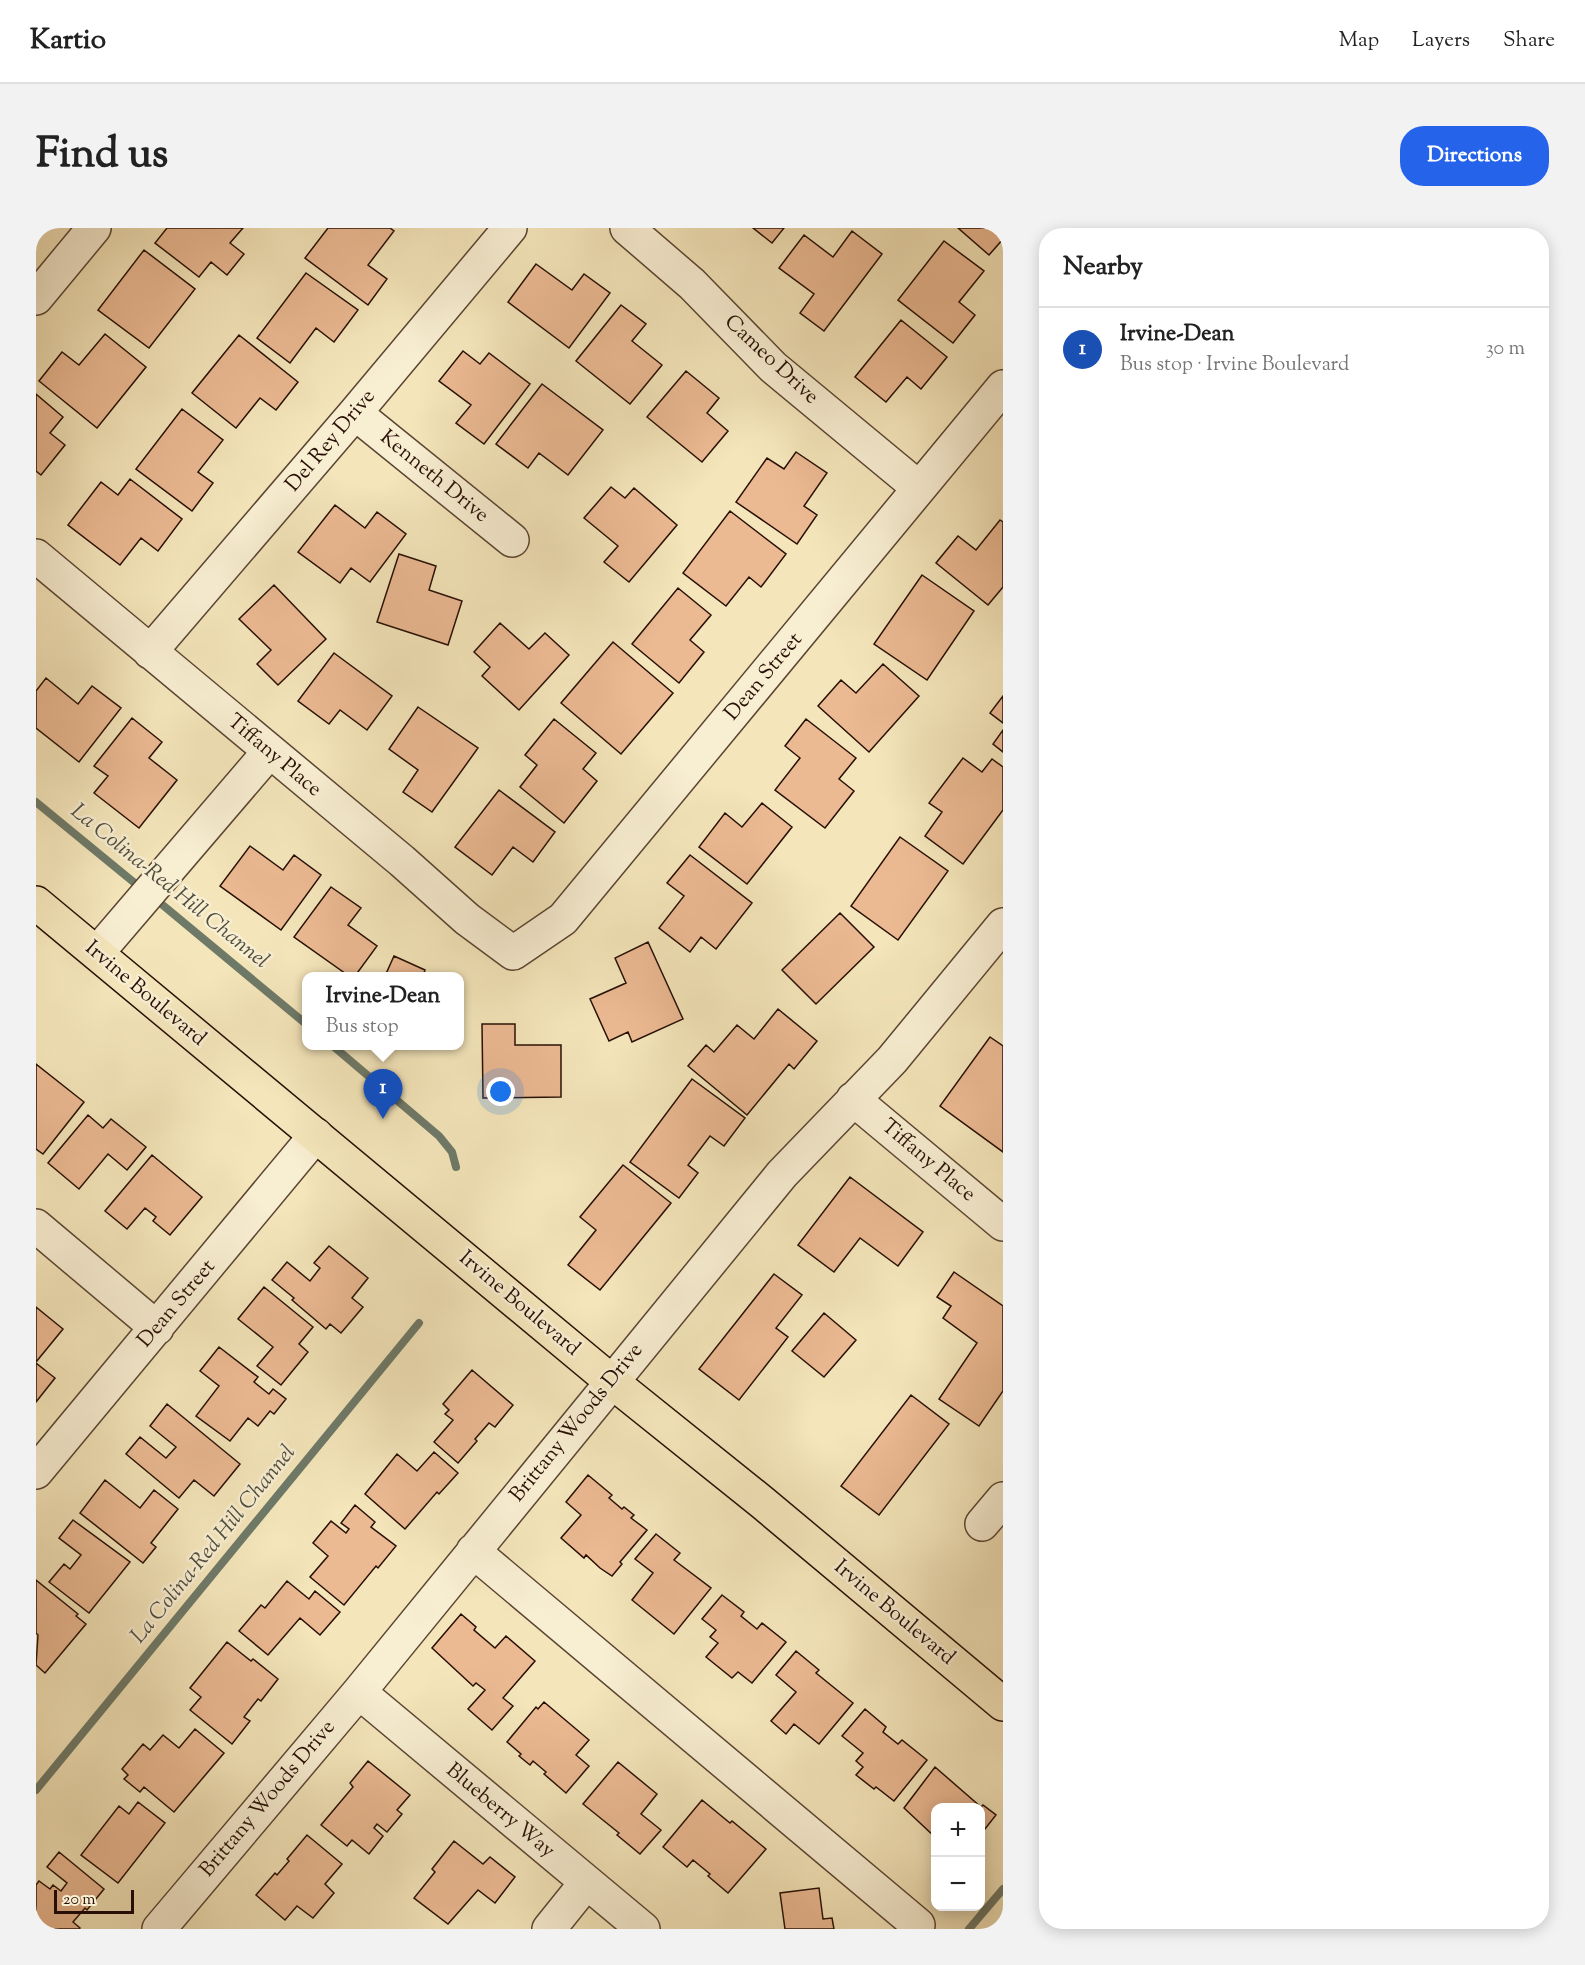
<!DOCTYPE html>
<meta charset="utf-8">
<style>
body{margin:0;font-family:"Sorts Mill Goudy",serif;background:#f2f2f2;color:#222}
.controls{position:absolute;right:18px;bottom:18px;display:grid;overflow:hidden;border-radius:12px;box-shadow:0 3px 15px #0003}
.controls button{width:54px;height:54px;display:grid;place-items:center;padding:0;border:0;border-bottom:2px solid #e0e0e0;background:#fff;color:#222;font:30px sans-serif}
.scale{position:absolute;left:18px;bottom:15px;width:80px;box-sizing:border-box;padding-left:6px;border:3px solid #270f05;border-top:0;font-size:16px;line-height:21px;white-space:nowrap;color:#270f05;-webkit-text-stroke:4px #f8eed2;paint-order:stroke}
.you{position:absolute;left:465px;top:864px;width:21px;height:21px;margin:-15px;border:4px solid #fff;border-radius:50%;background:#1a73e8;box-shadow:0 0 0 9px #1a73e833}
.badge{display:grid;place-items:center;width:39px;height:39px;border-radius:50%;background:#2563eb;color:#fff;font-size:20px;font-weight:700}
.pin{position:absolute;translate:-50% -50px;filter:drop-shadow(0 2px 3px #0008)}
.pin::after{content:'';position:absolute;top:32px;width:21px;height:18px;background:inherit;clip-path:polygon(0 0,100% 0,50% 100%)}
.popup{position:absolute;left:266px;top:744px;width:162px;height:78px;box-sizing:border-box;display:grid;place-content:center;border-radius:12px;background:#fff;filter:drop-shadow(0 2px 4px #0005);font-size:20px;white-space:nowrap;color:#767676}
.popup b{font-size:22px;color:#222}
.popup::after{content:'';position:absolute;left:50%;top:100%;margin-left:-12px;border:12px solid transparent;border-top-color:#fff}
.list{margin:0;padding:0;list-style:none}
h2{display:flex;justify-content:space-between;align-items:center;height:78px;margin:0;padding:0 24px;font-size:26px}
h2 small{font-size:20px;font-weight:400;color:#767676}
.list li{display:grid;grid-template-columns:39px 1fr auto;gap:18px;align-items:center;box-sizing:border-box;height:84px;padding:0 24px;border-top:2px solid #e0e0e0}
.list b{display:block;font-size:22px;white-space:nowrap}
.list p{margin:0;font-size:20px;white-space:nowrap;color:#767676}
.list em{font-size:20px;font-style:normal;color:#767676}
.map{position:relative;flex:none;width:967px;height:1701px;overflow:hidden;border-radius:24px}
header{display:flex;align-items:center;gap:36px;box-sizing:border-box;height:84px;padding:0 30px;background:#fff;border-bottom:2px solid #e0e0e0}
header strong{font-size:28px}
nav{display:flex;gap:33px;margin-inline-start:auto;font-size:21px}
.intro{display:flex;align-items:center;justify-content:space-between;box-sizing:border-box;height:144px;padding:0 36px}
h1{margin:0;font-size:42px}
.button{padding:15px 27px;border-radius:24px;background:#2563eb;color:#fff;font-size:21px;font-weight:700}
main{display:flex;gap:36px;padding:0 36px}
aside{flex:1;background:#fff;border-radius:24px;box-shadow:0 3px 15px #0003}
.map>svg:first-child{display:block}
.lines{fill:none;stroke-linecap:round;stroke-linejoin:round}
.stream{stroke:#6e7968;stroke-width:8}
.building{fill:#ebb992;stroke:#270f05;stroke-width:1.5}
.minor-casing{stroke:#5a4432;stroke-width:36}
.major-casing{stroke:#270f05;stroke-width:36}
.minor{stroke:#f8eed2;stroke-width:33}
.major{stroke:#f4e5ba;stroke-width:33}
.labels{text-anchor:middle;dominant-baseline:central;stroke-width:5;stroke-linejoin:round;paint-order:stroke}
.street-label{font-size:21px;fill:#270f05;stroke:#f8eed2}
.water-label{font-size:22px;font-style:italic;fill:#504d3f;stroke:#f8eed2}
</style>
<header>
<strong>Kartio</strong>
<nav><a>Map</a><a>Layers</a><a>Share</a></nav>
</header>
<div class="intro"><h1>Find us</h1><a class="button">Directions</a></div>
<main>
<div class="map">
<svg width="967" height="1701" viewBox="0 0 967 1701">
<rect width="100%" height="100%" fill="#f4e5ba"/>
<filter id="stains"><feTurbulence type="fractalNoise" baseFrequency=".00333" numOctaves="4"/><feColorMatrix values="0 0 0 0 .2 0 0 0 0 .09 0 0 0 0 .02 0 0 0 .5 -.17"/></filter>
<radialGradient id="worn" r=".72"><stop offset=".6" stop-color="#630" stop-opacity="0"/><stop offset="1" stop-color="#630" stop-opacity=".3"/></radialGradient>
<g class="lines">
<!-- stream -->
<path class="stream" d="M0,574L106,661
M117,669L270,796
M297,818L403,908L416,924L420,939
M0,1562L383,1095
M933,1701L967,1661"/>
</g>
<!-- building -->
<path class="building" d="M131,0H207L194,15L208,26L191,47L175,34L163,49L119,15Z
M292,0H354L358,3L332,37L351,51L332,77L269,30Z
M717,0H748L736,15Z
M922,0H967V11L953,27Z
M816,3L846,26L788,103L764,85L778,66L743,40L768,7L797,29Z
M908,13L948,43L923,74L939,87L917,115L862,72Z
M108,22L159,61L113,120L62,82Z
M500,36L536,62L548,46L574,65L533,120L472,74Z
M270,45L322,82L298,114L280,100L254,135L221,110Z
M585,77L610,96L596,113L626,137L594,176L540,133Z
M865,92L911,129L885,161L871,149L850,174L819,149Z
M69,106L110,139L61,200L3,153L26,124L43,137Z
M203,107L262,154L240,182L224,170L200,200L156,165Z
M427,123L444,136L453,125L494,156L448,216L420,195L435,177L403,153Z
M650,143L683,170L671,185L692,203L666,234L611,189Z
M506,156L567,202L532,247L503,225L492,240L460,216Z
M0,166L27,189L14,205L29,217L5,247L0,243Z
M146,181L187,212L162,244L177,255L156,283L100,241Z
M760,224L791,245L768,278L781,287L761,316L700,274L731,230L748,241Z
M94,251L146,291L122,323L105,310L84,337L32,297L65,254L82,267Z
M575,259L589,270L598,260L641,297L593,354L568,334L582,318L548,290Z
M299,277L329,300L341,284L370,306L334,354L315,340L304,355L262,324Z
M694,283L750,326L725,359L713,349L690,378L647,345Z
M964,292L967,294V359L952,377L900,335L922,308L940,322Z
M363,326L400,338L393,362L426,373L412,417L341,394Z
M886,347L938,383L891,452L838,416Z
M238,357L290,411L242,457L221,436L235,422L203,391Z
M642,360L675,387L654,412L668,424L643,455L596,416Z
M464,395L493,421L509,405L533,427L483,482L446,448L454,439L438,424Z
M577,414L637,465L585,526L525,475Z
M298,425L356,468L331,502L304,482L293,496L262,473Z
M847,436L883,468L833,524L782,478L805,452L820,465Z
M10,450L42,476L56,458L85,480L43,534L0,500V463Z
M967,468V495L954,485Z
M382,479L442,520L396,584L367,564L382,542L353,521Z
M96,490L126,514L113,530L141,552L103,600L58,565L72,548L58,538Z
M518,491L560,525L547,541L561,553L528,595L484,559L501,537L489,527Z
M770,491L820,530L803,551L818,563L789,600L739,562L764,530L749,518Z
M967,502V524L957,516Z
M927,530L946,544L956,531L967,539V582L927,636L889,608L906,584L893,575Z
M463,562L519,604L497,634L477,619L456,647L419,619Z
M726,575L756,599L711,656L663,619L689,585L706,599Z
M864,609L912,643L862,712L815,678Z
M214,618L247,642L258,627L285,647L245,702L184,658Z
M654,627L716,675L680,721L665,709L654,724L623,700L648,668L631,655Z
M295,659L325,680L312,697L341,718L319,748H313L258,709Z
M804,685L838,719L780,776L746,742Z
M612,714L647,791L596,814L592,804L573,813L554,771L590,755L579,730Z
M358,728L389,742L387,748H349Z
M742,781L781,813L758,841L753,836L711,887L652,838L670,817L678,824L701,797L718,811Z
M446,796H479V817H525V869L447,870Z
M954,809L967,818V924L904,878Z
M0,836L48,874L7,926L0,921Z
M656,851L709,890L688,918L674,908L652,937L662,945L643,970L594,934Z
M52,887L67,900L75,891L110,919L91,942L72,926L43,961L12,935Z
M116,927L166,969L134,1007L117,993L120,989L109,980L91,1001L69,983Z
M587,937L635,975L564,1062L532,1037L560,1002L544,989Z
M814,949L887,1004L862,1038L824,1010L798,1044L762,1017Z
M293,1018L332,1050L316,1070L327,1079L305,1105L294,1096L290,1101L256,1072L258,1070L236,1052L251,1034L274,1053L284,1040L278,1035Z
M918,1044L967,1078V1163L943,1198L903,1171L941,1115L907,1090L915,1078L901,1069Z
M738,1046L766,1067L740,1100L752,1109L703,1172L663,1141Z
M228,1059L277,1099L263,1116L272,1124L245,1157L221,1138L237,1119L202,1091Z
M0,1079L27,1101L0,1134Z
M788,1085L820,1112L788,1149L756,1123Z
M183,1119L222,1149L218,1154L233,1166L237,1161L250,1171L238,1186L234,1183L222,1198L212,1190L194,1213L160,1188L183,1158L164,1143Z
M0,1135L19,1150L0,1174Z
M436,1142L477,1177L459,1199L453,1195L439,1211L441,1213L422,1235L398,1214L417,1192L409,1186L413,1182L407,1176Z
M875,1167L913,1196L843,1287L805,1258Z
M131,1176L204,1236L178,1268L158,1252L143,1270L90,1226L104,1209L130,1230L140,1219L114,1198Z
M398,1224L422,1245L403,1266L401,1264L369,1301L329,1266L361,1226L381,1243Z
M552,1247L576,1267L573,1270L586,1281L588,1279L598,1287L595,1290L611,1302L584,1334L586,1336L576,1348L564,1340L550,1327L548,1330L525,1310L545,1287L530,1274Z
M69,1252L104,1280L118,1262L142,1281L115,1315L120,1319L107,1335L44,1285Z
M319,1277L339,1294L335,1299L360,1318L342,1340L340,1338L308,1377L274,1349L292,1328L277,1315L295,1293L310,1305L313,1301L305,1295Z
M37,1292L94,1334L53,1385L13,1354L28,1336L34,1341L45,1327L23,1310Z
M620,1306L644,1325L638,1332L675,1360L638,1406L596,1372L617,1345L599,1331Z
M0,1352L42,1386L40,1388L50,1396L9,1445L0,1437L2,1407L0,1405Z
M251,1353L273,1371L279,1363L304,1384L284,1407L264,1390L232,1427L203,1403L225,1377L229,1380Z
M686,1367L708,1384L705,1388L721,1401L726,1395L750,1414L716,1455L702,1444L696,1450L670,1429L682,1415L674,1409L680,1402L666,1391Z
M425,1386L440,1399L438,1402L459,1420L470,1408L499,1433L467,1470L477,1478L456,1502L432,1481L449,1462L440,1455L437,1458L396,1420Z
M191,1414L215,1433L217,1431L242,1451L225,1473L222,1471L208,1489L214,1493L196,1516L154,1482L165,1469L154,1460Z
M760,1423L783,1442L780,1445L817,1475L783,1516L758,1496L750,1506L735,1493L760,1464L740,1447Z
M508,1474L553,1512L540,1527L553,1538L530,1565L508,1546L510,1544L497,1533L494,1537L483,1528L485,1526L471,1514L500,1479L502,1481Z
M829,1481L850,1499L847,1504L862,1516L866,1512L891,1532L858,1573L840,1559L838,1561L820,1547L827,1539L820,1533L827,1525L806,1508Z
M159,1501L188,1525L138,1584L108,1559L104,1564L88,1551L92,1547L86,1541L107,1516L114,1522L127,1507L143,1520Z
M332,1533L374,1567L361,1582L366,1586L351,1604L341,1596L338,1600L347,1608L333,1626L316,1612L311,1618L285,1597L317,1559L314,1555Z
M582,1534L621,1566L605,1586L625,1602L604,1626L581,1607L583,1605L547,1576Z
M899,1539L945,1579L947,1577L960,1587L945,1606V1580H900V1610L868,1580Z
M666,1572L694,1595L696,1593L730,1621L692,1665L672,1648L674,1646L657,1632L651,1639L627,1619Z
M102,1574L129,1595L82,1655L45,1627L83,1578L93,1586Z
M271,1607L306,1636L289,1656L298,1665L277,1690L261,1678L249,1692L220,1667L239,1645L241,1647L253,1633L251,1631Z
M418,1613L447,1636L454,1629L479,1649L459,1675L442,1662L412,1696L378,1670L399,1644L396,1641Z
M23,1624L68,1661L51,1682L49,1680L37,1694L44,1700L43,1701H0V1657L3,1653L14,1661L17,1657L25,1663L31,1655L11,1639Z
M783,1660L787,1691L796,1690L798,1701H749L744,1665Z"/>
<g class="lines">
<!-- minor casing -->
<g class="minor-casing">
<path id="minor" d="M591,0L656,56L737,139L883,260
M0,70L58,0
M319,185L476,312
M0,328L366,633L431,691L477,725L527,691L967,159
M114,424L319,185L474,0
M61,725L233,524
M817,871L967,996
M0,998L121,1100
M0,1244L280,907
M946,1296L967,1271
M437,1323L882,1697
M323,1464L607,1701
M123,1701L323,1464L746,946L856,832L967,697
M513,1701L550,1655"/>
</g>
<!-- major casing -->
<g class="major-casing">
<path id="major" d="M0,675L575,1153L727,1275L967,1476"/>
</g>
<!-- minor -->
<use href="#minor" class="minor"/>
<!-- major -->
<use href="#major" class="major"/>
</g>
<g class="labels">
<!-- street labels -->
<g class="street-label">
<text transform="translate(735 132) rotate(43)">Cameo Drive</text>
<text transform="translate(295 213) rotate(-50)">Del Rey Drive</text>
<text transform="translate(398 249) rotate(39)">Kenneth Drive</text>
<text transform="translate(728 449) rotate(-50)">Dean Street</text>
<text transform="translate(238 528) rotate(40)">Tiffany Place</text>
<text transform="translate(109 766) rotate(40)">Irvine Boulevard</text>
<text transform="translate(892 933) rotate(40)">Tiffany Place</text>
<text transform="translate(141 1076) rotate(-50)">Dean Street</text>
<text transform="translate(483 1076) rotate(40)">Irvine Boulevard</text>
<text transform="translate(541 1195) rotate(-51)">Brittany Woods Drive</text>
<text transform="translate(858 1385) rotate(40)">Irvine Boulevard</text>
<text transform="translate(232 1571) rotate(-50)">Brittany Woods Drive</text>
<text transform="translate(464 1583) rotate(40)">Blueberry Way</text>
</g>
<!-- water labels -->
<g class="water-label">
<text transform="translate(133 659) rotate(39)">La Colina-Red Hill Channel</text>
<text transform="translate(178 1317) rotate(-51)">La Colina-Red Hill Channel</text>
</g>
</g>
<rect width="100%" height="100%" filter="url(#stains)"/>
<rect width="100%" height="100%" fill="url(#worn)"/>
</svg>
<div class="controls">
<button>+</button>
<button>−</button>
</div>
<div class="scale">20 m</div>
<div class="you"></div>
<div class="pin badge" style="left:347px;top:891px;background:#1a4fb4">1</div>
<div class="popup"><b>Irvine-Dean</b>Bus stop</div>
</div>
<aside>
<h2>Nearby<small></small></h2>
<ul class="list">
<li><span class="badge" style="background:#1a4fb4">1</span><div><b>Irvine-Dean</b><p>Bus stop · Irvine Boulevard</p></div><em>30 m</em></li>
</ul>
</aside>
</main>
